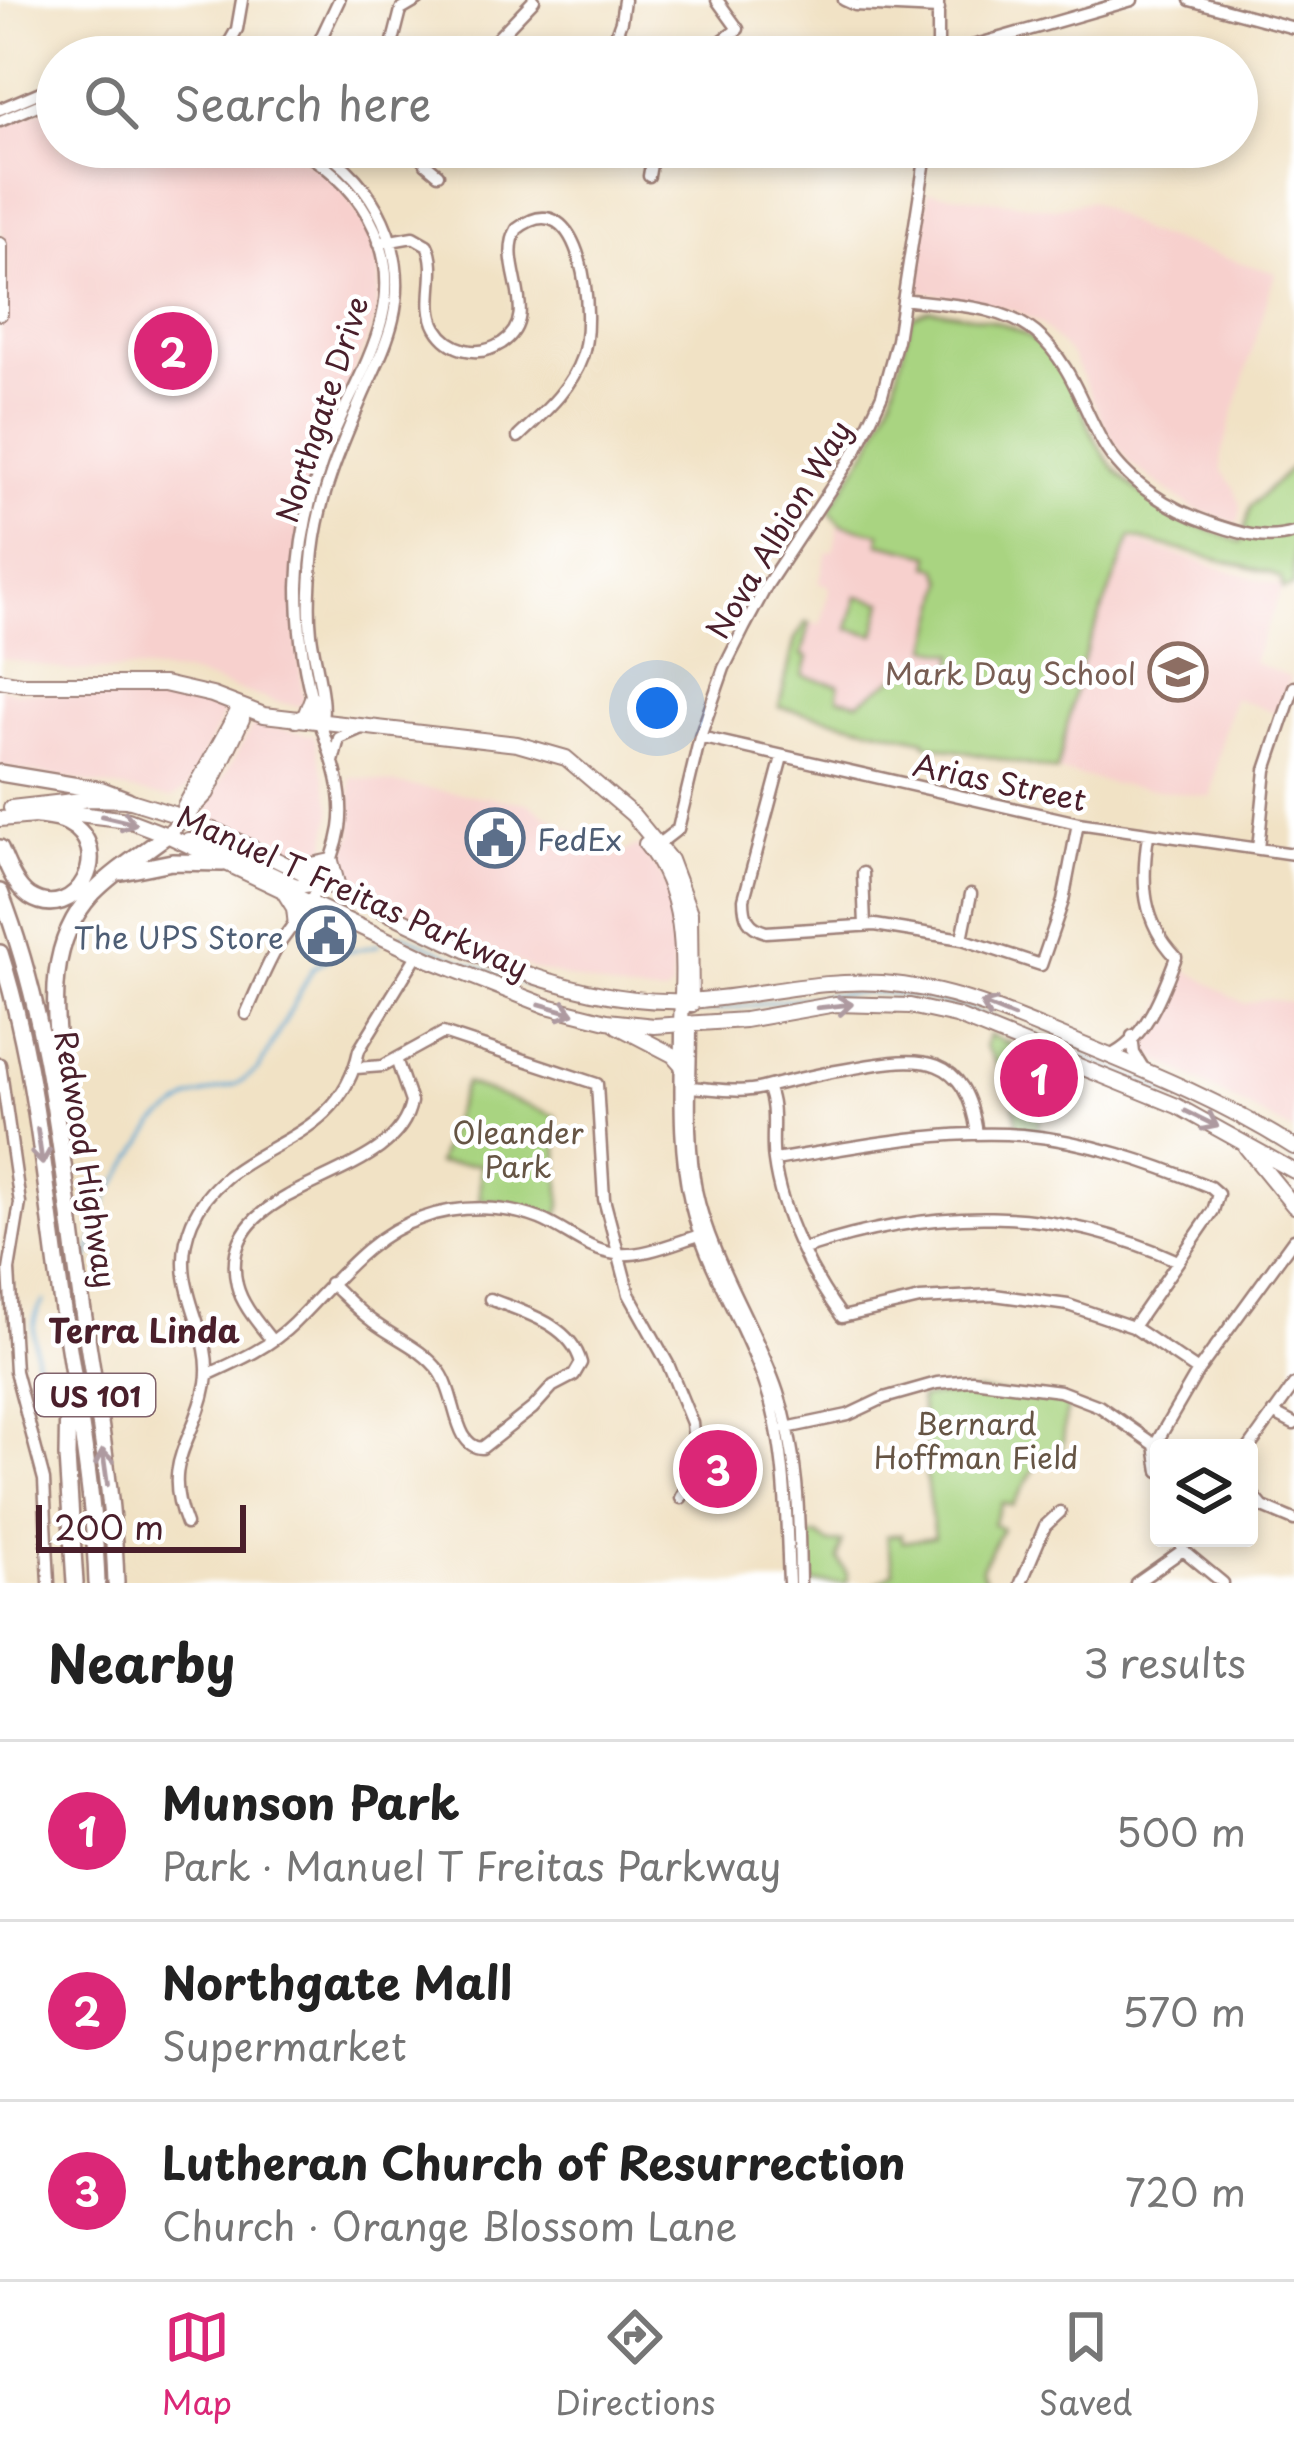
<!DOCTYPE html>
<meta charset="utf-8">
<style>
body{margin:0;font-family:"Playpen Sans",sans-serif;background:#f6f6f6;color:#222}
.controls{position:absolute;right:36px;bottom:36px;display:grid;overflow:hidden;border-radius:12px;box-shadow:0 6px 18px #0003}
.controls button{width:108px;height:108px;display:grid;place-items:center;padding:0;border:0;border-bottom:3px solid #e0e0e0;background:#fff;color:#222;font:60px sans-serif}
.scale{position:absolute;left:36px;bottom:30px;width:210px;box-sizing:border-box;padding-left:12px;border:6px solid #4a1f2b;border-top:0;font-size:33px;line-height:42px;white-space:nowrap;color:#4a1f2b;-webkit-text-stroke:9px #fff;paint-order:stroke}
.you{position:absolute;left:657px;top:708px;width:42px;height:42px;margin:-30px;border:9px solid #fff;border-radius:50%;background:#1a73e8;box-shadow:0 0 0 18px #1a73e833}
.badge{display:grid;place-items:center;width:78px;height:78px;border-radius:50%;background:#db2777;color:#fff;font-size:39px;font-weight:700}
.pin{position:absolute;translate:-50% -50%;border:6px solid #fff;box-shadow:0 3px 12px #0006}
.list{margin:0;padding:0;list-style:none}
h2{display:flex;justify-content:space-between;align-items:center;height:156px;margin:0;padding:0 48px;font-size:51px}
h2 small{font-size:39px;font-weight:400;color:#767676}
.list li{display:grid;grid-template-columns:78px 1fr auto;gap:36px;align-items:center;box-sizing:border-box;height:180px;padding:0 48px;border-top:3px solid #e0e0e0}
.list b{display:block;font-size:45px;white-space:nowrap}
.list p{margin:0;font-size:39px;white-space:nowrap;color:#767676}
.list em{font-size:39px;font-style:normal;color:#767676}
.icon{flex:none;width:66px;height:66px;fill:none;stroke:currentColor;stroke-width:2;stroke-linecap:round;stroke-linejoin:round}
.map{position:relative;flex:none;width:1294px;height:1583px;overflow:hidden}
.search{position:absolute;background:#fff;box-shadow:0 6px 18px #0003;left:36px;right:36px;top:36px;height:132px;display:flex;align-items:center;gap:30px;box-sizing:border-box;padding:0 42px;border-radius:66px;color:#767676;font-size:45px}
.sheet{height:696px;background:#fff}
nav{display:flex;justify-content:space-around;align-items:center;box-sizing:border-box;height:168px;border-top:3px solid #e0e0e0;background:#fff;font-size:33px;color:#767676}
nav a{display:grid;justify-items:center;gap:6px}
nav .on{color:#db2777}
.map>svg:first-child{display:block}
.built{fill:#f7d0cd}
.green{fill:#a9d481;stroke:#7a7a56;stroke-width:3}
.lines{fill:none;stroke-linecap:round;stroke-linejoin:round}
.stream{stroke:#58a5d1;stroke-width:3}
.minor-casing{stroke:#9e8078;stroke-width:15}
.major-casing{stroke:#9e8078;stroke-width:18}
.highway-casing{stroke:#9e8078;stroke-width:20}
.minor{stroke:#fff;stroke-width:10}
.major{stroke:#fff;stroke-width:14}
.highway{stroke:#fff;stroke-width:15}
.oneway{stroke:#ae9aa0}
.labels{text-anchor:middle;dominant-baseline:central;stroke-width:9;stroke-linejoin:round;paint-order:stroke}
.shield{fill:#fff;stroke:#80626b;stroke-width:3}
.shield-label{font-size:27px;font-weight:bold;fill:#4a1f2b}
.street-label{font-size:30px;fill:#4a1f2b;stroke:#fff}
.education-label{font-size:30px;fill:#785e54;stroke:#fff;text-anchor:end}
.service-label{font-size:30px;fill:#4e5e75;stroke:#fff;text-anchor:start}
.park-label{font-size:30px;fill:#665545;stroke:#fff}
.neighbourhood-label{font-size:33px;font-weight:bold;fill:#4a1f2b;stroke:#fff}
</style>
<div class="map">
<svg width="1294" height="1583" viewBox="0 0 1294 1583">
<rect width="100%" height="100%" fill="#fff"/>
<filter id="ink" filterUnits="userSpaceOnUse"><feTurbulence type="fractalNoise" baseFrequency=".00833" numOctaves="2"/><feDisplacementMap in="SourceGraphic" scale="24" xChannelSelector="R" yChannelSelector="G"/><feConvolveMatrix kernelMatrix="1 2 1 2 8 2 1 2 1" color-interpolation-filters="sRGB"/></filter>
<filter id="wash" filterUnits="userSpaceOnUse"><feTurbulence type="fractalNoise" baseFrequency=".004" numOctaves="4" result="noise"/><feDisplacementMap in="SourceGraphic" scale="48" xChannelSelector="R" yChannelSelector="G"/><feGaussianBlur stdDeviation="2.7" result="paint"/><feColorMatrix in="noise" values="0 0 0 0 0 0 0 0 0 0 0 0 0 0 0 0 0 1.4 0 .05"/><feComposite in="paint" operator="in"/></filter>
<g filter="url(#wash)">
<rect width="100%" height="100%" fill="#f1e2c5"/>
<!-- built -->
<path class="built" d="M57,103V147H278L322,169L343,189L370,231L380,271L377,316L319,458L295,620L305,707L275,702L191,674L134,669L70,671L0,658V340L8,270L0,220V126Z
M928,192L1054,208L1091,201L1142,231L1275,273L1222,453L1221,469L1235,490L1241,508L1238,524L1192,508L1131,464L1111,438L1072,356L1042,325L1015,311L919,291L916,283Z
M839,523L881,533L880,543L931,555L945,581L941,598L968,605L951,676L881,686L859,703L837,698L839,685L803,676L808,658L802,656L810,623L821,625L830,586L819,583L827,551L833,552Z
M1130,540L1282,587L1253,662L1291,678L1276,713L1234,698L1223,733L1211,797L1114,784L1057,771L1080,667Z
M0,687L16,692L176,693L221,707L224,714L187,789L171,798L0,767Z
M253,724L314,735L332,809L327,843L319,859L300,862L213,821L207,813L208,804Z
M350,777L527,803L613,857L640,845L666,883L676,926L672,989L665,995L627,992L530,968L341,884L336,869L352,835Z
M1182,967L1245,1004L1263,999L1294,1002V1132L1138,1049L1137,1038L1163,1008L1174,970Z"/>
<!-- green -->
<path class="green" d="M930,309C987,317 1044,326 1071,384C1083,409 1091,437 1108,460C1140,504 1191,524 1241,542L1251,506L1294,465V586L1283,589L1281,579L1270,573L1131,537L1080,667L1057,771L925,744V740L779,707L795,639L806,622L810,623L802,655L808,657L803,676L839,685L838,698L859,702L912,666L951,675L955,654L929,648L945,581L938,568L929,566L931,555L879,543L880,533L842,525L829,511L871,444L892,396L911,318Z
M857,596L883,602L875,635L848,629Z
M989,1035L1074,1070L1067,1095L1043,1092L1038,1131L1018,1129L1011,1087L985,1046Z
M465,1083L556,1116L561,1206L557,1218L534,1209L480,1199V1164H437Z
M980,1391L1067,1403L1061,1461L1037,1465L1012,1506L1002,1503L993,1524L1002,1529L981,1569L986,1583H876L894,1572L886,1536L901,1534L903,1542L934,1537L922,1449L926,1443L920,1398Z
M817,1535L829,1543L842,1542L838,1559L847,1573V1583H810L809,1536Z"/>
<g class="lines">
<!-- stream -->
<path class="stream" d="M397,937L404,935C495,976 572,1007 673,1013
M696,1012C762,1007 830,988 897,994C962,1001 1020,1030 1079,1055C1153,1086 1228,1115 1294,1159
M87,1261L108,1196L156,1123L191,1098L237,1084L259,1069L313,968L334,955L379,945
M34,1399C46,1365 21,1326 44,1301"/>
</g>
</g>
<g filter="url(#ink)">
<g class="lines">
<!-- minor casing -->
<g class="minor-casing">
<path id="minor" d="M844,0L855,5L939,9
M1190,0L1294,28
M938,50L962,49L1132,0
M938,54V0
M124,57C153,45 180,43 209,57
M221,57L237,29L242,0
M312,57L339,0
M389,57L401,10L418,0
M489,57L493,43L534,0
M608,57L621,21L624,0
M700,57L738,29L717,0
M0,109L57,85
M0,121L57,97
M317,147C375,182 409,251 393,319C387,345 374,370 363,395C341,446 319,496 313,551C310,579 308,606 311,634C313,657 328,704 321,723
M418,147L426,164L438,174
M649,176L654,147
M379,243L413,237L427,245C440,271 422,303 436,328C443,340 453,347 466,350C478,353 491,350 502,343C544,314 496,265 517,229C583,178 596,319 582,357C570,391 543,413 518,437
M903,299C946,305 1001,304 1036,333C1071,363 1081,404 1103,443C1126,483 1171,510 1213,524C1240,533 1265,542 1294,533
M700,737L1078,823L1294,854
M782,757L744,899C744,917 748,927 766,932L875,925L962,939L1041,965L1063,901L1078,823
M333,762L339,738L364,727
M656,846L678,829L700,737L724,668L744,628L767,585L857,449L882,395L897,340L927,147
M1258,849L1266,770L1294,687
M863,873L865,926
M962,939L971,894
M246,1014C255,994 270,957 282,940C307,906 333,872 340,828C347,783 323,738 311,695C302,660 298,623 298,587C299,538 311,489 329,444C346,402 371,362 382,318C400,245 357,177 292,147
M681,1025C681,1083 677,1144 690,1201C704,1265 743,1320 764,1381C787,1445 786,1516 789,1583
M691,1025C691,1080 686,1136 696,1190C711,1262 755,1324 778,1393C799,1456 799,1518 800,1583
M1132,1036L1134,1053L1145,1071
M1109,1056C1146,1040 1163,991 1176,957C1142,921 1141,883 1148,835
M0,1064L20,1203L9,1270L15,1371L44,1480L49,1583
M356,1068L383,1066L443,1033L597,1084L604,1199L629,1294L668,1364L692,1423L696,1465L681,1498
M688,1087C711,1088 740,1094 762,1088C793,1080 823,1073 854,1068C922,1055 966,1053 977,1134
M767,1087C778,1111 770,1136 774,1161C781,1214 811,1275 842,1317L920,1299L994,1295L1068,1305L1133,1327L1198,1371
M774,1160C855,1147 940,1129 1023,1135C1088,1141 1150,1162 1210,1187L1218,1194L1213,1211L1133,1327
M804,1249C934,1206 1051,1204 1178,1261
M330,1283C344,1296 357,1310 372,1321C395,1339 421,1347 440,1372C457,1396 454,1447 482,1448L533,1408L553,1386L574,1375L581,1363C571,1324 523,1312 490,1299
M272,1341C260,1325 242,1306 237,1285C212,1177 396,1188 411,1102L396,1059
M207,1375C238,1361 270,1347 294,1323C333,1285 368,1235 422,1218C459,1205 504,1205 540,1219C567,1230 586,1250 616,1254C645,1257 678,1241 706,1233
M1273,1413L1294,1424
M786,1428L848,1415L884,1398L937,1383L972,1380L1060,1391L1099,1406L1155,1445L1159,1471
M1155,1445L1198,1371L1294,1239
M1249,1448L1294,1385
M1249,1490L1263,1507L1294,1520
M186,1524C160,1459 196,1441 206,1383C215,1328 165,1287 192,1222C228,1138 338,1153 359,1050L417,955
M1178,1538L1183,1550L1223,1583
M1021,1583L1045,1526L1060,1512
M1136,1583L1183,1550"/>
</g>
<!-- major casing -->
<g class="major-casing">
<path id="major" d="M0,245V313
M0,680L22,684H164L212,695L264,715L517,744L566,758L633,815L670,860L690,913L691,1005
M296,720L305,716L312,698
M11,808L91,799L128,800L173,814L218,832L472,953C543,983 624,1007 701,1000C761,995 822,979 882,983C954,988 1016,1017 1081,1044C1154,1074 1227,1104 1294,1147
M182,817L184,808L238,711
M0,819L70,813L128,820L167,835L430,960L547,1006L607,1021L654,1026L745,1020L836,1004L910,1006L956,1016L1177,1106L1294,1171
M167,835L207,793L242,719V707
M189,840L210,845L296,886L320,883
M646,844C689,895 683,964 681,1025
M297,868L331,861L339,891
M284,892L294,908L296,926L331,917
M617,1026L673,1055L681,1064
M1246,1147L1294,1206"/>
</g>
<!-- highway casing -->
<g class="highway-casing">
<path id="highway" d="M0,773L102,790L128,800
M0,848C7,864 14,885 29,896C76,926 117,848 68,823C58,817 43,817 31,815
M122,872L172,862L223,863
M0,892C49,1017 61,1152 79,1284C93,1383 113,1483 116,1583
M0,953C35,1062 44,1177 60,1290C74,1387 94,1485 97,1583
M64,1109C60,1034 36,954 93,893C114,871 143,853 167,835
M68,1394L67,1456L75,1583"/>
</g>
<!-- minor -->
<use href="#minor" class="minor"/>
<!-- major -->
<use href="#major" class="major"/>
<!-- highway -->
<use href="#highway" class="highway"/>
</g>
<!-- one-way arrows -->
<defs><path id="oneway-shaft" d="M-6 0H5M1.5-3L5.5 0L1.5 3" fill="none" stroke-width="1.6" stroke-linecap="round" stroke-linejoin="round" transform="scale(3)"/></defs>
<g class="oneway">
<use href="#oneway-shaft" transform="translate(119 820) rotate(13)"/>
<use href="#oneway-shaft" transform="translate(835 1006) rotate(-6)"/>
<use href="#oneway-shaft" transform="translate(557 1009) rotate(16)"/>
<use href="#oneway-shaft" transform="translate(997 1010) rotate(-158)"/>
<use href="#oneway-shaft" transform="translate(1202 1119) rotate(26)"/>
<use href="#oneway-shaft" transform="translate(40 1147) rotate(82)"/>
<use href="#oneway-shaft" transform="translate(105 1467) rotate(-98)"/>
</g>
</g>
<!-- icons -->
<defs>
<g id="school-ring" transform="scale(3)"><circle r="9.5" fill="#fff" stroke="#8d6e63" stroke-width="1.5"/><path d="M0-5L7-2L0 1L-7-2ZM-4 1L0 2.5L4 1V4Q0 6-4 4Z" fill="#8d6e63"/></g>
<g id="civic-ring" transform="scale(3)"><circle r="9.5" fill="#fff" stroke="#5c6f8a" stroke-width="1.5"/><path d="M-.6-6.5H3V-4.5H.6V-3L4-1V1h2V6H-6V1h2V-1L-.6-3ZM-1.2 2.5V6h2.4V2.5Z" fill="#5c6f8a"/></g>
</defs>
<g fill-rule="evenodd">
<use href="#school-ring" x="1178" y="672"/>
<use href="#civic-ring" x="495" y="838"/>
<use href="#civic-ring" x="326" y="936"/>
</g>
<g class="labels">
<!-- shield labels -->
<rect class="shield" x="35" y="1374" width="120" height="42" rx="9"/>
<g class="shield-label">
<text x="95" y="1395">US 101</text>
</g>
<!-- street labels -->
<g class="street-label">
<text transform="translate(321 409) rotate(-72)">Northgate Drive</text>
<text transform="translate(778 529) rotate(-59)">Nova Albion Way</text>
<text transform="translate(1000 781) rotate(12)">Arias Street</text>
<text transform="translate(353 891) rotate(24)">Manuel T Freitas Parkway</text>
<text transform="translate(87 1159) rotate(81)">Redwood Highway</text>
</g>
<!-- education labels -->
<g class="education-label">
<text x="1136" y="672">Mark Day School</text>
</g>
<!-- service labels -->
<g class="service-label">
<text x="537" y="838">FedEx</text>
<text x="284" y="936" text-anchor="end">The UPS Store</text>
</g>
<!-- park labels -->
<g class="park-label">
<text x="518" y="1131">Oleander<tspan x="518" dy="34">Park</tspan></text>
<text x="976" y="1422">Bernard<tspan x="976" dy="34">Hoffman Field</tspan></text>
</g>
<!-- neighbourhood labels -->
<g class="neighbourhood-label">
<text x="144" y="1329">Terra Linda</text>
</g>
</g>
</svg>
<div class="controls">
<button><svg class="icon" aria-label="layers" viewBox="0 0 24 24"><path d="M12 4l9 5-9 5-9-5zM3 14l9 5 9-5"/></svg></button>
</div>
<div class="scale">200 m</div>
<div class="you"></div>
<div class="pin badge" style="left:1039px;top:1078px">1</div>
<div class="pin badge" style="left:173px;top:351px">2</div>
<div class="pin badge" style="left:718px;top:1469px">3</div>
<div class="search"><svg class="icon" aria-label="search" viewBox="0 0 24 24"><circle cx="10" cy="10" r="6"/><path d="M15 15l6 6"/></svg>Search here</div>
</div>
<section class="sheet">
<h2>Nearby<small>3 results</small></h2>
<ul class="list">
<li><span class="badge">1</span><div><b>Munson Park</b><p>Park · Manuel T Freitas Parkway</p></div><em>500 m</em></li>
<li><span class="badge">2</span><div><b>Northgate Mall</b><p>Supermarket</p></div><em>570 m</em></li>
<li><span class="badge">3</span><div><b>Lutheran Church of Resurrection</b><p>Church · Orange Blossom Lane</p></div><em>720 m</em></li>
</ul>
</section>
<nav>
<a class="on"><svg class="icon" aria-label="map" viewBox="0 0 24 24"><path d="M3 6l6-2 6 2 6-2v14l-6 2-6-2-6 2zM9 4v14M15 6v14"/></svg>Map</a>
<a><svg class="icon" aria-label="directions" viewBox="0 0 24 24"><path d="M12 3l9 9-9 9-9-9zM9 14v-3h6M13 9l2 2-2 2"/></svg>Directions</a>
<a><svg class="icon" aria-label="saved" viewBox="0 0 24 24"><path d="M7 4h10v16l-5-4-5 4z"/></svg>Saved</a>
</nav>
